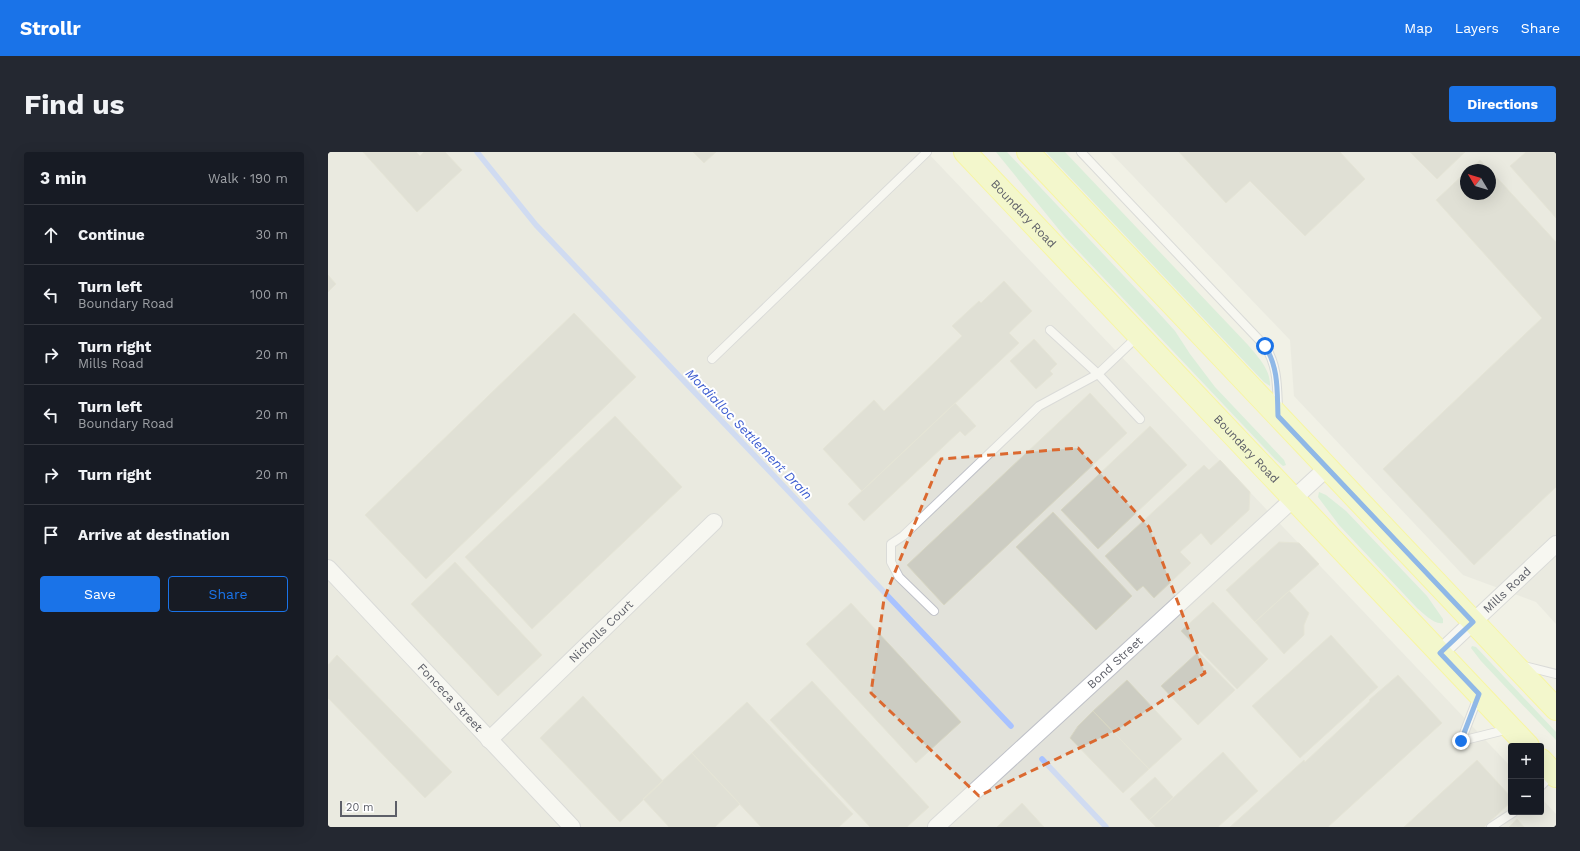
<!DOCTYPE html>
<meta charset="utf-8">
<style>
body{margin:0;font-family:"Work Sans",sans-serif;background:#242831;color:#f1f3f6}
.controls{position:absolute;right:12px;bottom:12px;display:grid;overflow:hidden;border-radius:4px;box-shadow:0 4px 16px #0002}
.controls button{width:36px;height:36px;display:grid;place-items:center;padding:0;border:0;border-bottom:1px solid #363941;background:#171b24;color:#f1f3f6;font:20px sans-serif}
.compass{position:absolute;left:1132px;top:12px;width:36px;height:36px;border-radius:50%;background:#171b24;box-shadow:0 4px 16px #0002;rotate:308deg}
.scale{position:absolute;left:12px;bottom:10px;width:57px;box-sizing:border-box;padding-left:4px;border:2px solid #5d5f68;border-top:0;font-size:11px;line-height:14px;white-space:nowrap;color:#5d5f68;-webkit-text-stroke:3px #fff;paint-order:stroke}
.stop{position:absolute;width:12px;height:12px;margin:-9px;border:3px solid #1a73e8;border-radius:50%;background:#fff}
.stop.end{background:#1a73e8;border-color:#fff;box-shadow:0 1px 4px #0008}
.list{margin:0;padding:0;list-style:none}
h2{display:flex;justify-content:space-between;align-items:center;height:52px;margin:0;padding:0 16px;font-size:17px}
h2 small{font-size:13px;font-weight:400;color:#9ea1a6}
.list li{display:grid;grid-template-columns:26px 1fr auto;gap:12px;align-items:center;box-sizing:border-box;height:60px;padding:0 16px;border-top:1px solid #363941}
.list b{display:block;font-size:15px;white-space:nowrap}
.list p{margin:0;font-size:13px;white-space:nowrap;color:#9ea1a6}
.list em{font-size:13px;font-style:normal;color:#9ea1a6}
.actions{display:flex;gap:8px;padding:12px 16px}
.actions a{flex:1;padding:9px 0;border:1px solid #1a73e8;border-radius:4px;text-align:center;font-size:14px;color:#1a73e8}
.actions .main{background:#1a73e8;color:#fff}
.icon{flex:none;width:22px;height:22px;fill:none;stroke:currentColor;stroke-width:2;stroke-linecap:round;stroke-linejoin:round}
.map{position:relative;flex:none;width:1228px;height:675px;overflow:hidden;border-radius:4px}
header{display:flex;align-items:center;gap:24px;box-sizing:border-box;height:56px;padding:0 20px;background:#1a73e8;color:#fff}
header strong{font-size:19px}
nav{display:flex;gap:22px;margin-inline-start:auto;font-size:14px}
.intro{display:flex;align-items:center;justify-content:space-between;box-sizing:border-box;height:96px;padding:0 24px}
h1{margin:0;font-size:28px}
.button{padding:10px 18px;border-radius:4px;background:#1a73e8;color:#fff;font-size:14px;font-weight:700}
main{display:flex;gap:24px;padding:0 24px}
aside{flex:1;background:#171b24;border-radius:4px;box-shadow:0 4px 16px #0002}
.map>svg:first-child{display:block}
.industrial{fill:#e2e2da;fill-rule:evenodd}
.green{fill:#c0ebcb}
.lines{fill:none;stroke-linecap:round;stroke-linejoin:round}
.stream{stroke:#a8c2ff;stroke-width:5.5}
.building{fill:#ccccc2;stroke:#d7d6c3}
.service-casing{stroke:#bfc1c8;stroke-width:10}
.minor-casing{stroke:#bfc1c8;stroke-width:18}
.primary-casing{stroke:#fffc51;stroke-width:24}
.service{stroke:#fff;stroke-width:8}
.minor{stroke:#fff;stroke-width:16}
.primary{stroke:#f7ffad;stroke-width:22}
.route{stroke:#1a73e8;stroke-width:5}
.marked{fill:none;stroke:#db6930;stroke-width:3;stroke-dasharray:8 5;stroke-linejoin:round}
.labels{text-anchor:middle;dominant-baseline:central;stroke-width:4;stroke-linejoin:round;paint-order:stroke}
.street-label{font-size:12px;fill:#5d5f68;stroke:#fff}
.water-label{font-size:13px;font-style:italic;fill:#3d5dd0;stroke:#fff}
</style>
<header>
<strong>Strollr</strong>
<nav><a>Map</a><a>Layers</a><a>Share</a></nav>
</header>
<div class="intro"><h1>Find us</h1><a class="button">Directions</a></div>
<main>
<aside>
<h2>3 min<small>Walk · 190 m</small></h2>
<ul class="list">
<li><svg class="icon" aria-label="ahead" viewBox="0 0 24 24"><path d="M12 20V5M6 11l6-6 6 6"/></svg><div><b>Continue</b></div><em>30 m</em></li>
<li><svg class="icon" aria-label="left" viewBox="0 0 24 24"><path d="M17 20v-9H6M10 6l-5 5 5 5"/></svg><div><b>Turn left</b><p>Boundary Road</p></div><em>100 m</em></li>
<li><svg class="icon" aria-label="right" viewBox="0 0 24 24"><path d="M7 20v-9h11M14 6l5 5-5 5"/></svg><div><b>Turn right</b><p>Mills Road</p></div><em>20 m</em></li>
<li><svg class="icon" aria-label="left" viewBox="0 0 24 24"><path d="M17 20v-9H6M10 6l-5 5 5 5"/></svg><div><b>Turn left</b><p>Boundary Road</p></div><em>20 m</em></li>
<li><svg class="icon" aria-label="right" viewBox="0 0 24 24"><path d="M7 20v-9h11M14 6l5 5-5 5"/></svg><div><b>Turn right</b></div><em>20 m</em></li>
<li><svg class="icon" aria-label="arrive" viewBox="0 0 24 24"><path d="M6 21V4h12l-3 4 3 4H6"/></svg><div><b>Arrive at destination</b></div></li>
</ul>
<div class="actions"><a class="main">Save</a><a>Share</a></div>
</aside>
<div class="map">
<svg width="1228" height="675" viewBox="0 0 1228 675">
<rect width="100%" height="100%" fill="#f1f1e6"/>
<!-- industrial -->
<path class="industrial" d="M0,0H599L1183,615V660H1213V646L1228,662V675H0Z
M782,0H1228V472L1208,450L1135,423L966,244L962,188ZM1138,18H1162V42H1138Z"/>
<!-- green -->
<path class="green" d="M668,0H679L828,158L847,179L862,202L887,235L956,308L958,313L955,314L947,307L737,85Z
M718,0H737L920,193C930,205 943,218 942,234L936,230Z
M991,340L998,343L1018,359L1099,444L1115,467V471C1106,473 1095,461 1089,456L1011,373L990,345Z
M1144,494L1148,495L1228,580V588L1153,509L1143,496Z"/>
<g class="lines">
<!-- stream -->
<path class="stream" d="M149,0L208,73L683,574
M714,607L778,675"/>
</g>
<!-- building -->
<path class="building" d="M35,0H88L92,4L96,0H117L134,18L89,60Z
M365,0H388L376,11Z
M851,0H1012L1037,27L977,84L922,29L898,51Z
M1082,0H1137L1109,27Z
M1198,0H1228V66L1182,14Z
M1152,8L1162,18H1141Z
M1162,18L1228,90V335L1146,413L1055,317L1214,166L1108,48L1138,20V42H1162Z
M0,123L8,132L0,140Z
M676,129L704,159L681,181L691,191L534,339L495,297L546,248L556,259L634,184L624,174L651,149L653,151Z
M246,161L308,225L98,427L37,363Z
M706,187L729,212L722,219L725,222L708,237L682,209Z
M762,241L799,281L616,453L579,413Z
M627,251L648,274L637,284L632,279L536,369L520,352Z
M287,264L354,335L204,477L137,405Z
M822,274L859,313L770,397L733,358Z
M892,308L922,340L921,358L883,393L873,381L852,400L863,411L826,446L815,434L809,439L777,404L876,313L881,318Z
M725,360L804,444L768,478L688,395Z
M951,390L971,391L991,412L927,470L898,438Z
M127,410L214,503L170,544L83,452Z
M961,439L981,461L976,473V483L956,502L927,470Z
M885,450L940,507L909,537L853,479Z
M523,451L633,570L588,611L478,492Z
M1003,483L1050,535L972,606L924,554Z
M870,500L907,538L870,573L833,534Z
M9,503L124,620L97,646L0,546V513Z
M1070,523L1114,571L1000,675H902L976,608L977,610L1042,549L1041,548Z
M799,528L854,587L821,617L765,559Z
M484,529L601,655L579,675H542L442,568Z
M255,544L335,629L292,670L212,586Z
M419,550L525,662L511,675H433L364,601Z
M765,559L821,617L795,641L742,586L750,574Z
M895,600L930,639L890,675H828L821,668Z
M364,601L412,652L387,675H341L315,647Z
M1149,608L1183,645V650L1156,675H1076Z
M827,625L845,645L821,668L802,647Z
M694,651L716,675H669Z
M1189,667L1196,675H1181Z"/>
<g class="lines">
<!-- service casing -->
<g class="service-casing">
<path id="service" d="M753,0L937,194C950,214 949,235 950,257
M722,178L770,222L812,267
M384,207L599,0
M606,459L571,425L563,410V392L575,384L711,254L770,222L810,184
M1196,514L1228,522
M1133,589L1181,577
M1133,589L1150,545
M1213,634L1225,622
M1163,675L1186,660"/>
</g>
<!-- minor casing -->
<g class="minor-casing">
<g id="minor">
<path id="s1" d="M0,416L244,675"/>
<path id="s2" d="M1112,501L1228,392"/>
<path id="s3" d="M161,588L386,370"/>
<path id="s4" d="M608,675L999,316"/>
</g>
</g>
<!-- primary casing -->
<g class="primary-casing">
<g id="primary">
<path id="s5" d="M637,0L1200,594"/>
<path d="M700,0L1228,557"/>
<path d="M1213,608L1228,624"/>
</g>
</g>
<!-- service -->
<use href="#service" class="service"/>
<!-- minor -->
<use href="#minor" class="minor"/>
<!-- primary -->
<use href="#primary" class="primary"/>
</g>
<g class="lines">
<!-- route -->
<path class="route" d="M937,194C951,216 949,240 950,264L1145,470L1112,501L1151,542L1133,589"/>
</g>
<!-- marked area -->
<path d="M0 0H1228V675H0ZM750,296L821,375L877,521L789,578L651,644L543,541L556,447L613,307Z" fill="#f1f1e6" fill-opacity=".55" fill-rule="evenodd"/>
<path class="marked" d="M750,296L821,375L877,521L789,578L651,644L543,541L556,447L613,307Z"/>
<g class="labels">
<!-- street labels -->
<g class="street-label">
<text stroke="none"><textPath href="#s5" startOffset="85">Boundary Road</textPath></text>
<text stroke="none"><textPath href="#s5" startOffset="409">Boundary Road</textPath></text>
<text stroke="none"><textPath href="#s2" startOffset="92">Mills Road</textPath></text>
<text stroke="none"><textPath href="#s3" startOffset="156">Nicholls Court</textPath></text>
<text stroke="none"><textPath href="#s4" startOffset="243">Bond Street</textPath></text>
<text stroke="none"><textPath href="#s1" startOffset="178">Fonceca Street</textPath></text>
</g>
<!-- water labels -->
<g class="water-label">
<text transform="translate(421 282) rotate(46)">Mordialloc Settlement Drain</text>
</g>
</g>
</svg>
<div class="controls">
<button>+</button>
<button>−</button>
</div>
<svg class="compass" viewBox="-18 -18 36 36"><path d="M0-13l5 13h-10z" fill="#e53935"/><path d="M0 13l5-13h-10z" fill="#9ea1a6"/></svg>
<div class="scale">20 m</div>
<div class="stop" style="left:937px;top:194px"></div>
<div class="stop end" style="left:1133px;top:589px"></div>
</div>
</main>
